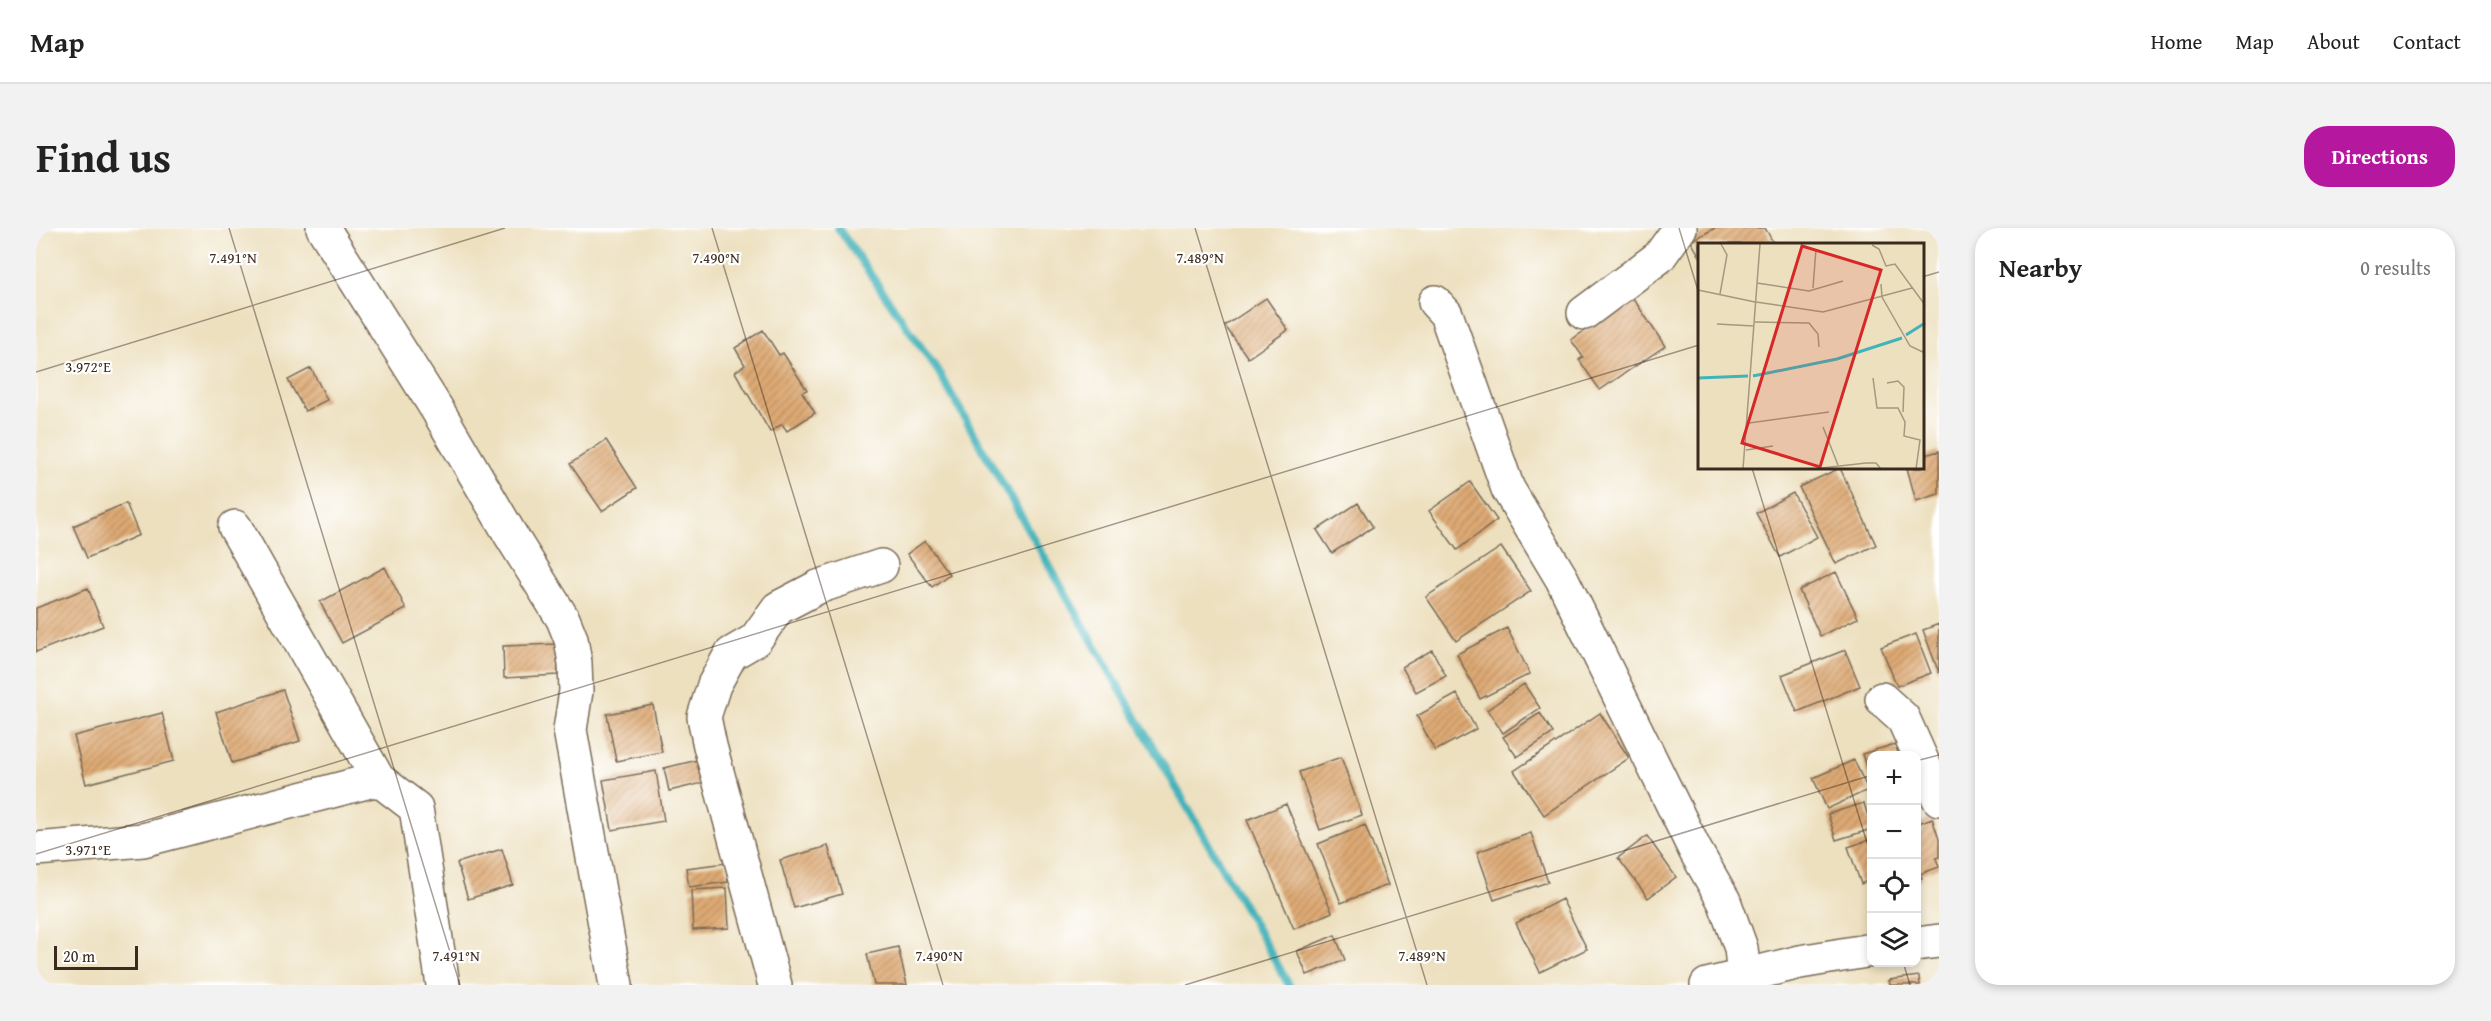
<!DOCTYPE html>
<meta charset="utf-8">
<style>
body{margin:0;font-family:"Gentium Book Plus",serif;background:#f2f2f2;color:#222}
.controls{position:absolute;right:18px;bottom:18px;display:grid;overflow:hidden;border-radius:12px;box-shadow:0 3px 9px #0003}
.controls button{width:54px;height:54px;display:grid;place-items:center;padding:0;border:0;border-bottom:2px solid #e0e0e0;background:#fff;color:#222;font:30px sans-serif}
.scale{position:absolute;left:18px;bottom:15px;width:84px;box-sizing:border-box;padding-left:6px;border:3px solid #3b2a1e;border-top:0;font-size:16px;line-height:21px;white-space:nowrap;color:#3b2a1e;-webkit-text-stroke:4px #fff;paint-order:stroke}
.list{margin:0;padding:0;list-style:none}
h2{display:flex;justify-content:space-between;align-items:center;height:78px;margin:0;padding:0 24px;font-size:26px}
h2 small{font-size:20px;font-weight:400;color:#767676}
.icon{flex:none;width:33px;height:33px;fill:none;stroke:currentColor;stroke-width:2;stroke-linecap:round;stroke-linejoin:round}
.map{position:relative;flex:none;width:1903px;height:757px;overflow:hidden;border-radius:24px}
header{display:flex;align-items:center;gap:36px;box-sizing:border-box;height:84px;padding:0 30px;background:#fff;border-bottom:2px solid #e0e0e0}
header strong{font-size:28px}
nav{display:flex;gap:33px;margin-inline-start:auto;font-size:21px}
.intro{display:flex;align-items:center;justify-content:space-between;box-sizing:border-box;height:144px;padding:0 36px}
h1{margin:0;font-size:42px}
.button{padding:15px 27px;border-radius:24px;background:#b5179e;color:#fff;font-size:21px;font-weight:700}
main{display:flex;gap:36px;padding:0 36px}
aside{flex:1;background:#fff;border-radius:24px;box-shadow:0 3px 9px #0003}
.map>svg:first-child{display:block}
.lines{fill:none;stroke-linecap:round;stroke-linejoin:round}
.stream{stroke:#43b3ba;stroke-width:8}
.building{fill:url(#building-hatch)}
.street-casing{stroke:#796a56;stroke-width:36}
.street{stroke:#fff;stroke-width:33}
.ticks{fill:none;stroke:#3b2a1e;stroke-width:1.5;stroke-opacity:0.45}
.inset-river{fill:none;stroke:#43b3ba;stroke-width:3}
.inset-road{fill:none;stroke:#a6977f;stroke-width:1.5}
.view{fill:#d62828;fill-opacity:0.15;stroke:#d62828;stroke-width:3}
.inset-edge{fill:none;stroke:#3b2a1e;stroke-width:3}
.ticks-label{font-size:15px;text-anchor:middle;fill:#3b2a1e;stroke:#fff;stroke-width:4.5;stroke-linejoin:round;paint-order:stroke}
</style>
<header>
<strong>Map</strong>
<nav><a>Home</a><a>Map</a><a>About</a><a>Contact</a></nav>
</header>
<div class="intro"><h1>Find us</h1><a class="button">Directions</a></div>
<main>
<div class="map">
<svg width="1903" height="757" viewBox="0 0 1903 757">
<defs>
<pattern id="building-hatch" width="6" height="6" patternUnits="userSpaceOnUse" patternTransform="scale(1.5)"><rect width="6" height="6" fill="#deaa75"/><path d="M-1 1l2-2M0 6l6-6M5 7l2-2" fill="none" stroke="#b58b5f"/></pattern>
</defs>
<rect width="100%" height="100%" fill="#fff"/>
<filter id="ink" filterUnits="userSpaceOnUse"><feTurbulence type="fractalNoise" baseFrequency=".0167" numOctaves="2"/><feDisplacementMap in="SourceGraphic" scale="12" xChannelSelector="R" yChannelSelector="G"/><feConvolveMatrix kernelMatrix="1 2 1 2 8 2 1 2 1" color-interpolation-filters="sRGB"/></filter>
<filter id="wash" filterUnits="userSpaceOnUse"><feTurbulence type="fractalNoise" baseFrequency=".008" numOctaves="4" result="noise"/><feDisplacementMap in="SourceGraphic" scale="24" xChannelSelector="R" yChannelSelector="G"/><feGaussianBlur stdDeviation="1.35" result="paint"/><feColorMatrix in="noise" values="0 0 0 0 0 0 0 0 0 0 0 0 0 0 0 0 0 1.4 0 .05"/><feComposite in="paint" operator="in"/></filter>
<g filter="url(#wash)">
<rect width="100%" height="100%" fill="#ede0bf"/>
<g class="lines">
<!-- stream -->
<path class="stream" d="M802,0L902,143L1253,757"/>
</g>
<g id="blocks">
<!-- building -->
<path class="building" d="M1679,0H1729L1738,16H1663V27L1655,13Z
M1230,70L1252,102L1212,130L1189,98Z
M1597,70L1629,118L1564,162L1543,132L1547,129L1535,112Z
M727,102L743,127L747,125L771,162L766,164L779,185L751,203L746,196L734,204L699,144L709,137L699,120Z
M275,140L291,172L269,183L252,152Z
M570,212L601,260L566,283L534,236Z
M1903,223V266L1880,273L1871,240H1886V228Z
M1804,240L1840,317L1800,336L1763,259Z
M1434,254L1461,292L1421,322L1393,283Z
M1757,265L1781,309L1744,329L1720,285Z
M90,275L103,307L51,330L37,298Z
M1322,275L1337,299L1296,325L1281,302Z
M889,313L913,346L896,359L871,326Z
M1465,319L1495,363L1420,413L1390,369Z
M349,339L370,381L306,415L284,374Z
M1800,344L1822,390L1784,408L1763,362Z
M52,360L67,398L0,424V380Z
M1903,396V445L1887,402Z
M1471,400L1494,446L1444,471L1421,426Z
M1880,406L1895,445L1861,458L1845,419Z
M521,416L522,447L468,450L467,418Z
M1396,422L1410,448L1380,464L1366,439Z
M1809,422L1824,458L1761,484L1746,447Z
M1488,456L1504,480L1467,505L1451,482Z
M247,462L264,513L196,535L180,484Z
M1421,466L1440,501L1399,523L1381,488Z
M617,477L626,524L580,533L571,486Z
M126,485L138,533L50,556L38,508Z
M1504,485L1517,505L1481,529L1467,509Z
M1564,485L1593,530L1508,587L1478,543Z
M1859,516L1863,528H1836L1835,555L1826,526Z
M1305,529L1326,587L1284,602L1263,544Z
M666,531L671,554L633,563L628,540Z
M1818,532L1832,562L1791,581L1777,550Z
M620,543L628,593L576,602L567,552Z
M1828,575L1836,601L1800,612L1792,586Z
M1250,576L1296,684L1258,701L1211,592Z
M1896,590L1903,611V629L1900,630L1903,639L1884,646L1886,651L1880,653V596Z
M1329,597L1352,657L1305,675L1282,616Z
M1495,605L1512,654L1458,672L1441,624Z
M1611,608L1640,649L1612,670L1582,630Z
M1836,611V657H1835L1833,652L1825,656L1812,619Z
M792,618L806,666L758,680L744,632Z
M466,621L477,657L432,671L421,635Z
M690,635L692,654L653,659L650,640Z
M691,660L693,700L657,702L655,662Z
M1526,671L1551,721L1504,744L1480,695Z
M1299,707L1309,732L1271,747L1261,723Z
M862,719L871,757H838L831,726Z
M1883,748L1884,757H1854L1853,752Z"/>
</g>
</g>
<g filter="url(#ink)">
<use href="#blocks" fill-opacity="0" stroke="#796a56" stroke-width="1.5"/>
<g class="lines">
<!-- street casing -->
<g class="street-casing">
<path id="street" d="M287,0L402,183L474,306L527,391L535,411L539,435L540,463L534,502L580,757
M1399,74L1410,86L1472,261L1526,351L1659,622L1688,673L1705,720L1708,749
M1548,85L1623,29L1644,0
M199,299L342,551L380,580L407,757
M1846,471L1867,490L1903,571
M0,621L107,612L342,551
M1880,716L1903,713
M739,757L674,518L668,489L678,457L695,426L719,412L742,380L782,359L845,338
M1671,757L1764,734L1836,722"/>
</g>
<!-- street -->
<use href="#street" class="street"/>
</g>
</g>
<!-- ticks -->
<path class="ticks" d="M193,0L424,757M676,0L907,757M1159,0L1391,757M1643,0L1663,66M1886,49L1903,44M0,144L469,0M1716,240L1836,631M1880,533L1903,527M0,626L1663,117M1867,734L1874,757M1149,757L1836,547"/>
<!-- overview -->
<g transform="translate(1662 15)">
<rect width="226" height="226" fill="#ede0bf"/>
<path class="inset-river" d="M208,92L227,80M55,133L139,116L204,95M0,135L50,133"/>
<path class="inset-road" d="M174,2L181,6L188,23L197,21L227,62M59,40L111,48L145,38M183,41L184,54L212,103L227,110M115,45L118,6M0,47L57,59M22,51L29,12L23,1M58,59L125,69L214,45M57,79L111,80L120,91L121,104M19,81L56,83M175,135L179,165H200L207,179L206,193L222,197L218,226M189,140L200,138L206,144L205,169M51,180L131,169M125,184L140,222M48,207L75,203M45,226L62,1M115,226L168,220H178L183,226"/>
<path class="view" d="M104,3L183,27L122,224L44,200Z"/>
<rect width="226" height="226" class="inset-edge"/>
</g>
<g class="ticks-label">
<text x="197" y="35">7.491°N</text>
<text x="680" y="35">7.490°N</text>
<text x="1164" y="35">7.489°N</text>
<text x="52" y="144">3.972°E</text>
<text x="52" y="627">3.971°E</text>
<text x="420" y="733">7.491°N</text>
<text x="903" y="733">7.490°N</text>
<text x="1386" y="733">7.489°N</text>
</g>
</svg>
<div class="controls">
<button>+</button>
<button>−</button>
<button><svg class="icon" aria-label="locate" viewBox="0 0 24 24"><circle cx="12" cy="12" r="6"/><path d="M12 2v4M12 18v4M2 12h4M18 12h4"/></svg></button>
<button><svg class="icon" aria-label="layers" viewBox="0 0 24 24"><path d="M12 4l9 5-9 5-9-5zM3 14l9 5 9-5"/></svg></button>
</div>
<div class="scale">20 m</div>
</div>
<aside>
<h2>Nearby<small>0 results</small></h2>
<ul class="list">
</ul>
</aside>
</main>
